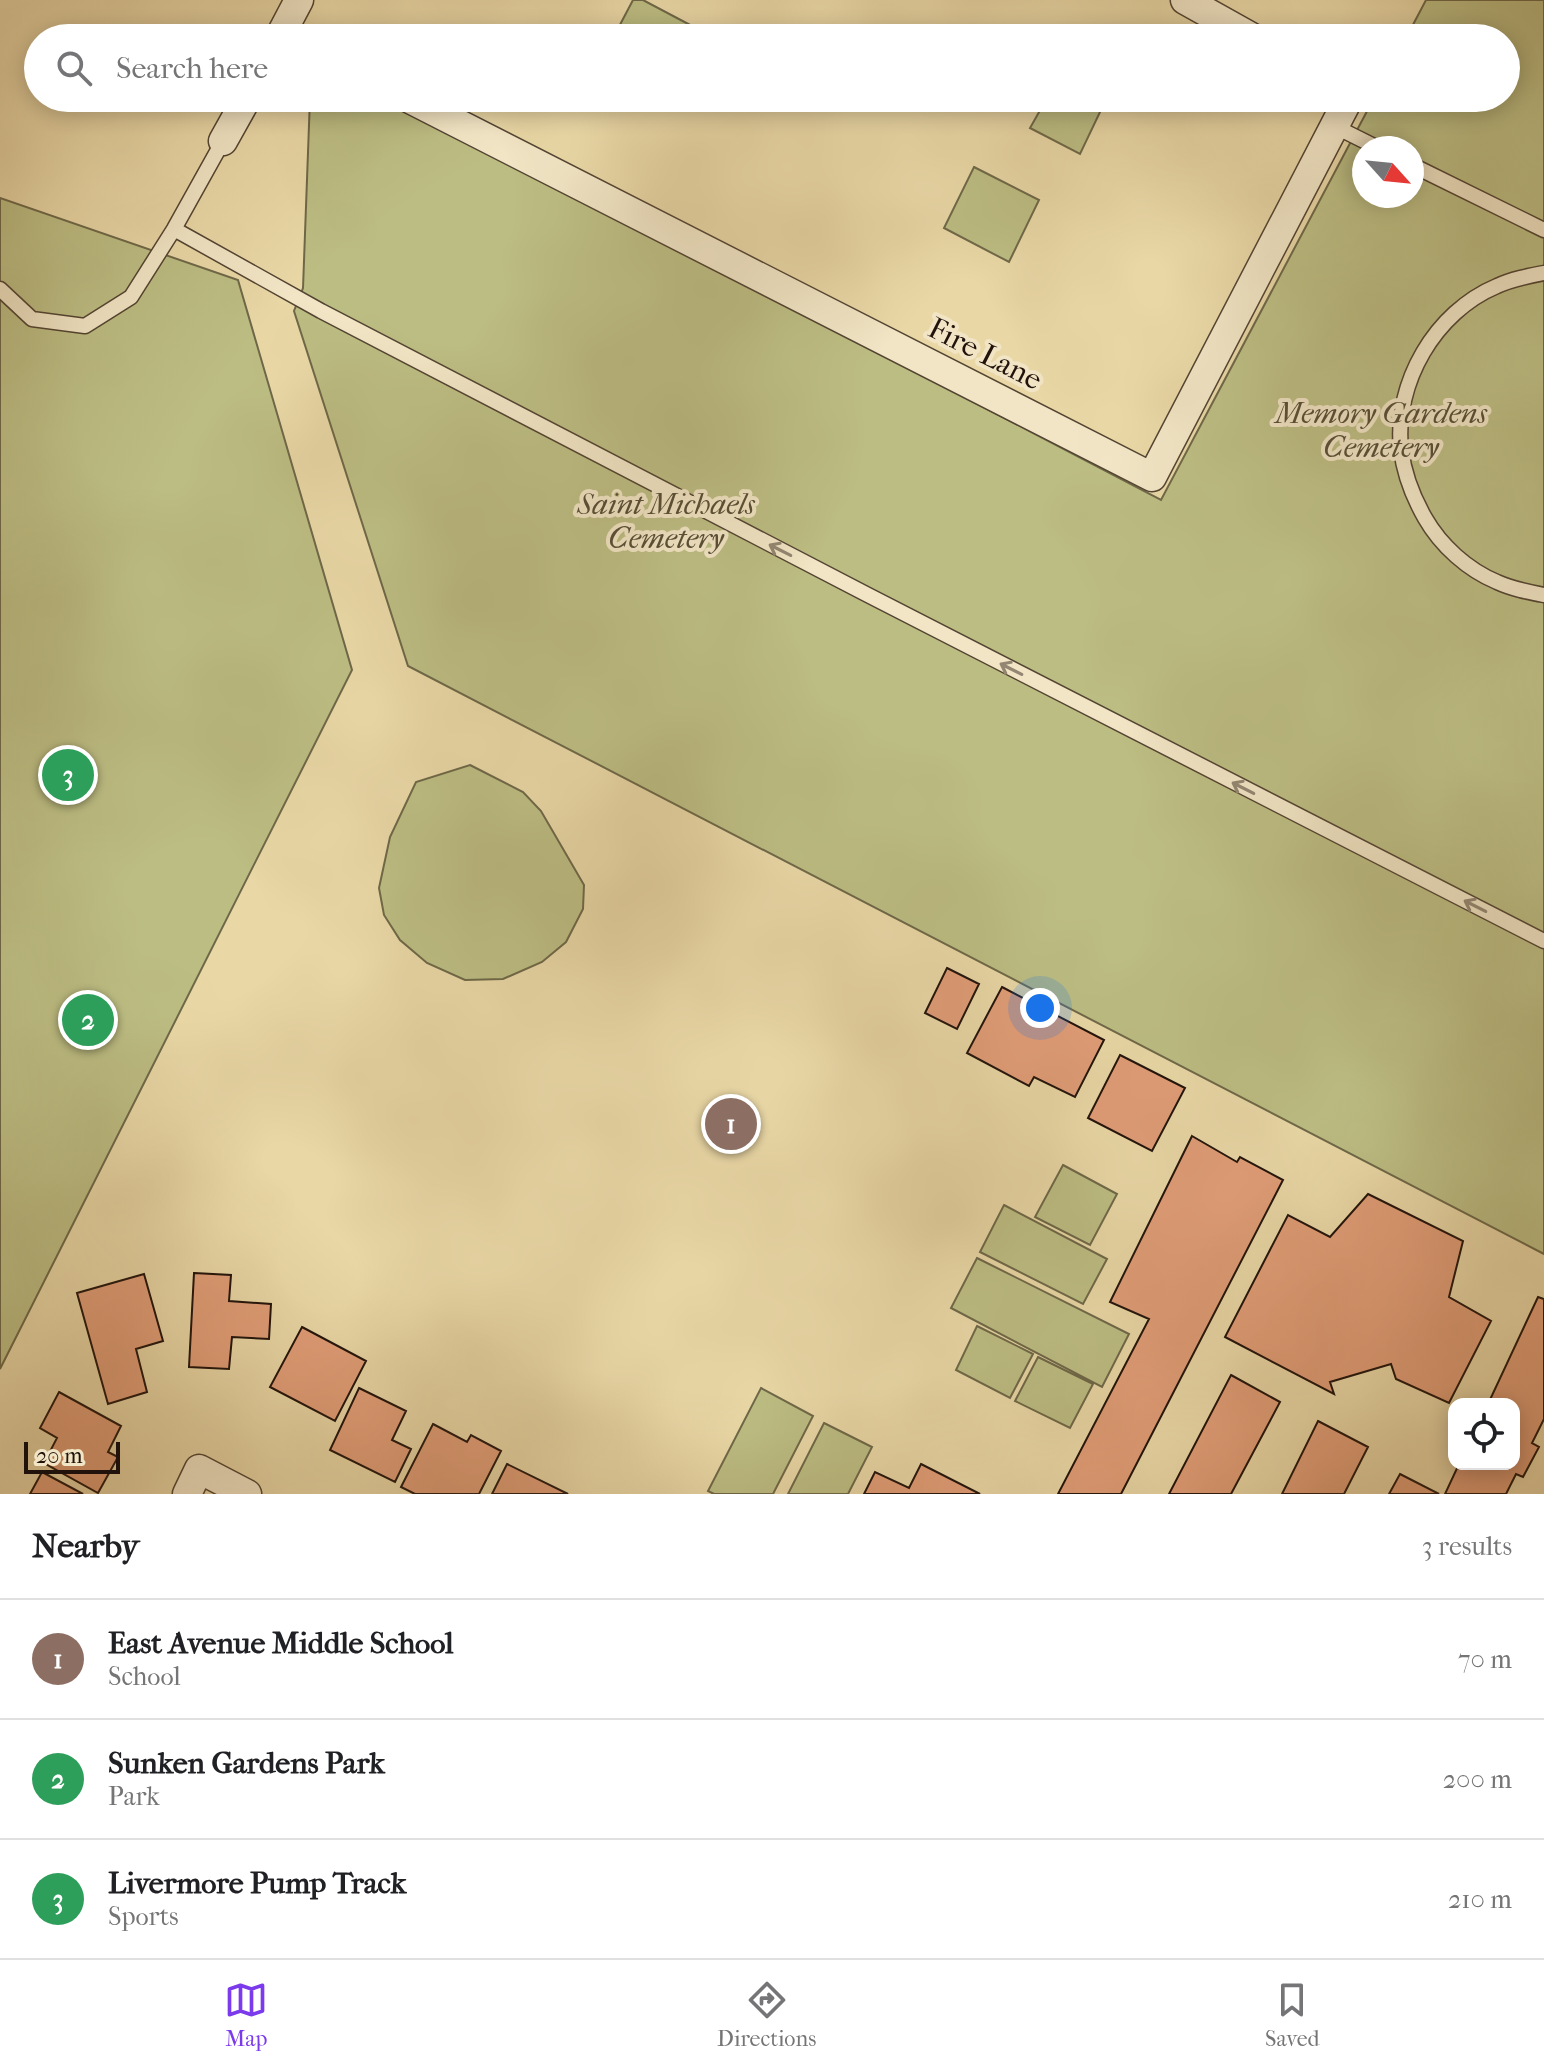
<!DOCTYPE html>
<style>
body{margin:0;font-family:"IM FELL French Canon",serif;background:#f6f6f6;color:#202124}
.controls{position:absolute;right:24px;bottom:24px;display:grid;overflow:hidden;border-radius:16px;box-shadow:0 4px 20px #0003}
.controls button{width:72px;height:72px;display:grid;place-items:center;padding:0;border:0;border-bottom:2px solid #e0e0e0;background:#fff;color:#202124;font:40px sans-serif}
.compass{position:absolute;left:1352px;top:136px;width:72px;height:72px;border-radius:50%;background:#fff;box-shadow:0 4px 20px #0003;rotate:117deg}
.scale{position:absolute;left:24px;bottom:20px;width:96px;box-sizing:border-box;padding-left:8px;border:4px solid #21130c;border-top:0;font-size:22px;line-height:28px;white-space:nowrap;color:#21130c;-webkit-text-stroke:6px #f1e5c5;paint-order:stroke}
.you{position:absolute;left:1040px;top:1008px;width:28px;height:28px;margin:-20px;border:6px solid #fff;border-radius:50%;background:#1a73e8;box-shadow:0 0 0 12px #1a73e833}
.badge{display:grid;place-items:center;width:52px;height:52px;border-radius:50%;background:#7c3aed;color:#fff;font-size:26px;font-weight:700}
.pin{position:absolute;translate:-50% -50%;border:4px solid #fff;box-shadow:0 2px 8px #0006}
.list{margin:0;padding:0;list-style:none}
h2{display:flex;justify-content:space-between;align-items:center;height:104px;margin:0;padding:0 32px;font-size:34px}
h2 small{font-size:26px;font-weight:400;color:#757577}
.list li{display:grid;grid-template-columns:52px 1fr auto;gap:24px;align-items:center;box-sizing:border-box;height:120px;padding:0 32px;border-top:2px solid #e0e0e0}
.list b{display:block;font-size:30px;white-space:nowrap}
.list p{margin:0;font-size:26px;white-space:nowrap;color:#757577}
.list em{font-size:26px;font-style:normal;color:#757577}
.icon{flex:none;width:44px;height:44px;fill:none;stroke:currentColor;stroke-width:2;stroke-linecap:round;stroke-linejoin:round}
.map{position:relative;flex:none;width:1544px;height:1494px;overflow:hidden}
.search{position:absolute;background:#fff;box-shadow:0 4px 20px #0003;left:24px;right:24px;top:24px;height:88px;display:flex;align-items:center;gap:20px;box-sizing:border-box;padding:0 28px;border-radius:44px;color:#757577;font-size:30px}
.sheet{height:464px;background:#fff}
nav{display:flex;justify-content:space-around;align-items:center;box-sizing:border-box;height:112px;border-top:2px solid #e0e0e0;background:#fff;font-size:22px;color:#757577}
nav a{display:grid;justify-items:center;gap:4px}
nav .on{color:#7c3aed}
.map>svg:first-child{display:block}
.green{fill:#bcbd83;stroke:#6e6848;stroke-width:2;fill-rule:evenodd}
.building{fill:#e09d77;stroke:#21130c;stroke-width:2}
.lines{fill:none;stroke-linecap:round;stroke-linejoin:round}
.lane-casing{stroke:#534432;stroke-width:17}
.street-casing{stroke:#534432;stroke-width:31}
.lane{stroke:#f1e5c5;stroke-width:14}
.street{stroke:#f1e5c5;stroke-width:28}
.oneway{stroke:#938672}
.labels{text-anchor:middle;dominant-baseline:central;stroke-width:8;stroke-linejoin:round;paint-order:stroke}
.street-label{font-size:30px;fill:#21130c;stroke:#f1e5c5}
.park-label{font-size:30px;font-style:italic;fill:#574e36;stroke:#f1e5c5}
</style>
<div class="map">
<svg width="1544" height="1494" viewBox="0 0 1544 1494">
<rect width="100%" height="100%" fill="#e9d7a6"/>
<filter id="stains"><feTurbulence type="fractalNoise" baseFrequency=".0025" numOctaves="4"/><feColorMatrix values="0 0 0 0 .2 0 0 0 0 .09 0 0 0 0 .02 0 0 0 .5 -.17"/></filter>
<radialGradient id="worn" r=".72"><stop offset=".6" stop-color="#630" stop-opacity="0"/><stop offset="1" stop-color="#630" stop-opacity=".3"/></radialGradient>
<!-- green -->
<path class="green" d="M633,0H643L694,27L688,38H613Z
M1426,0H1544V1254L408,666L294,311L303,288L310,98H392L1161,500L1374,98H1506V38H1406ZM1364,148H1412V196H1364Z
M1047,98H1077L1101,110L1080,154L1030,128Z
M974,167L1039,200L1009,262L944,228Z
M0,198L238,280L352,670L0,1369Z
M470,765L523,792L541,811L584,885L583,909L566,942L542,962L503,979L465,980L427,963L400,940L384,915L379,888L390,837L416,782Z
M1063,1165L1117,1194L1090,1245L1035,1217Z
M1004,1205L1107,1259L1083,1304L980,1252Z
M977,1258L1129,1334L1102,1387L951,1308Z
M977,1326L1033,1354L1010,1398L956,1370Z
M1038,1357L1093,1384L1070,1428L1015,1401Z
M761,1388L813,1416L773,1494H714L708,1491Z
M824,1423L872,1447L848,1494H788Z"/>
<!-- building -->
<path class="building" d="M947,968L979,984L957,1029L925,1013Z
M1002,987L1104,1040L1075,1097L1034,1077L1029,1086L967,1053Z
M1120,1055L1185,1088L1152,1151L1088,1118Z
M1192,1136L1237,1162L1240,1157L1283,1180L1121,1494H1058L1149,1319L1110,1302Z
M1368,1194L1463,1241L1449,1297L1491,1321L1449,1403L1396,1379L1391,1364L1330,1382L1334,1394L1225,1337L1288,1215L1330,1237Z
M194,1273L231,1275L229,1301L271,1304L269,1339L232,1337L229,1369L189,1367Z
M144,1274L163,1341L136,1349L147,1392L108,1404L77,1293Z
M1538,1297L1544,1299V1419L1532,1443L1539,1447L1523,1477L1516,1474L1506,1494H1445L1459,1464H1514V1404H1488Z
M302,1327L366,1361L335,1421L270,1387Z
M1231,1375L1280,1402L1231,1494H1169Z
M359,1388L406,1411L392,1440L411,1449L395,1482L330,1450Z
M59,1392L121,1426L108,1452L118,1457L98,1493L44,1463L57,1438L40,1428Z
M1318,1421L1368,1447L1344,1494H1282Z
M433,1424L467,1442L471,1435L501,1451L479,1494H415L401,1487Z
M507,1464L568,1494H492Z
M921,1464L980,1494H864L875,1472L909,1488Z
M42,1472L83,1494H30Z
M1400,1474L1439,1494H1389Z"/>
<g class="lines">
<!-- lane casing -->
<g class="lane-casing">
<path id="lane" d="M1334,126L1378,148
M1412,165L1544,230
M174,229L321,311L866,594L1544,941
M1544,273C1528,276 1512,279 1497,286C1435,312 1394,383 1401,449C1404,474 1413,497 1425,518C1441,546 1468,570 1497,582C1512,589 1528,592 1544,595
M0,289L32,319L85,326L131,297L174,229L223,141"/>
</g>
<!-- street casing -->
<g class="street-casing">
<path id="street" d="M1185,0L1253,38
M279,38L299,0
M408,98L1152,477L1349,98
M223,141L247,98
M187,1494L199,1469L247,1494"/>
</g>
<!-- lane -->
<use href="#lane" class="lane"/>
<!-- street -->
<use href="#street" class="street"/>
</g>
<!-- one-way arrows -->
<defs><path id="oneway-shaft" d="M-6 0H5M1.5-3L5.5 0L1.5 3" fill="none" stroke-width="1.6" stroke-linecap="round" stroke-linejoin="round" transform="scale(2)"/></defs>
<g class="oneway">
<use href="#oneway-shaft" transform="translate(780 550) rotate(-153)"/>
<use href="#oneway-shaft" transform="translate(1011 669) rotate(-153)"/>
<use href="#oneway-shaft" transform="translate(1243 788) rotate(-153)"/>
<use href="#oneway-shaft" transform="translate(1475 906) rotate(-153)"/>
</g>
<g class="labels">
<!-- street labels -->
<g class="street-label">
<text transform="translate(985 354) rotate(27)">Fire Lane</text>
</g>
<!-- park labels -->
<g class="park-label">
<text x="1381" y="413">Memory Gardens<tspan x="1381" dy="34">Cemetery</tspan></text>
<text x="666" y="504">Saint Michaels<tspan x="666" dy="34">Cemetery</tspan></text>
</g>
</g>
<rect width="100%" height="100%" filter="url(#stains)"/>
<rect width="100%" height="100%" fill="url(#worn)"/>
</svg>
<div class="controls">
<button><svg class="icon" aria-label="locate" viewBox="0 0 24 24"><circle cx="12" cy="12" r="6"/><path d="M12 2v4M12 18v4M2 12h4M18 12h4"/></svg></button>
</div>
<svg class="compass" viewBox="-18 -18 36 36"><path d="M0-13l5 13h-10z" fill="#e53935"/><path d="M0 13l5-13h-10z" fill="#757577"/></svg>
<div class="scale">20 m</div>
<div class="you"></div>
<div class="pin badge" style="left:731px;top:1124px;background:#8d6e63">1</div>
<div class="pin badge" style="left:88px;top:1020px;background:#2e9e5b">2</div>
<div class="pin badge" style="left:68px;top:775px;background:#2e9e5b">3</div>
<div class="search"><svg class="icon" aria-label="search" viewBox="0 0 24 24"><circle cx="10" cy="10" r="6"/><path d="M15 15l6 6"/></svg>Search here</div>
</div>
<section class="sheet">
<h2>Nearby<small>3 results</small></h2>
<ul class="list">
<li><span class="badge" style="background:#8d6e63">1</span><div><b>East Avenue Middle School</b><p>School</p></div><em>70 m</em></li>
<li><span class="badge" style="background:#2e9e5b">2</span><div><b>Sunken Gardens Park</b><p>Park</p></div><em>200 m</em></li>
<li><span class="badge" style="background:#2e9e5b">3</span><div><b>Livermore Pump Track</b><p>Sports</p></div><em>210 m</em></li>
</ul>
</section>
<nav>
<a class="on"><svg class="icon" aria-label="map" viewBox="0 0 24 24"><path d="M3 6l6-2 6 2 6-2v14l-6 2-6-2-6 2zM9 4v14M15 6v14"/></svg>Map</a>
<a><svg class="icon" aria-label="directions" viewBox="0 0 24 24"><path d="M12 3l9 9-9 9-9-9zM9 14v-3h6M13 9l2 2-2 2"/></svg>Directions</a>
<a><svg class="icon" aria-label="saved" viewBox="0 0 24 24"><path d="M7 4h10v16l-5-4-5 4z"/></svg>Saved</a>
</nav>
